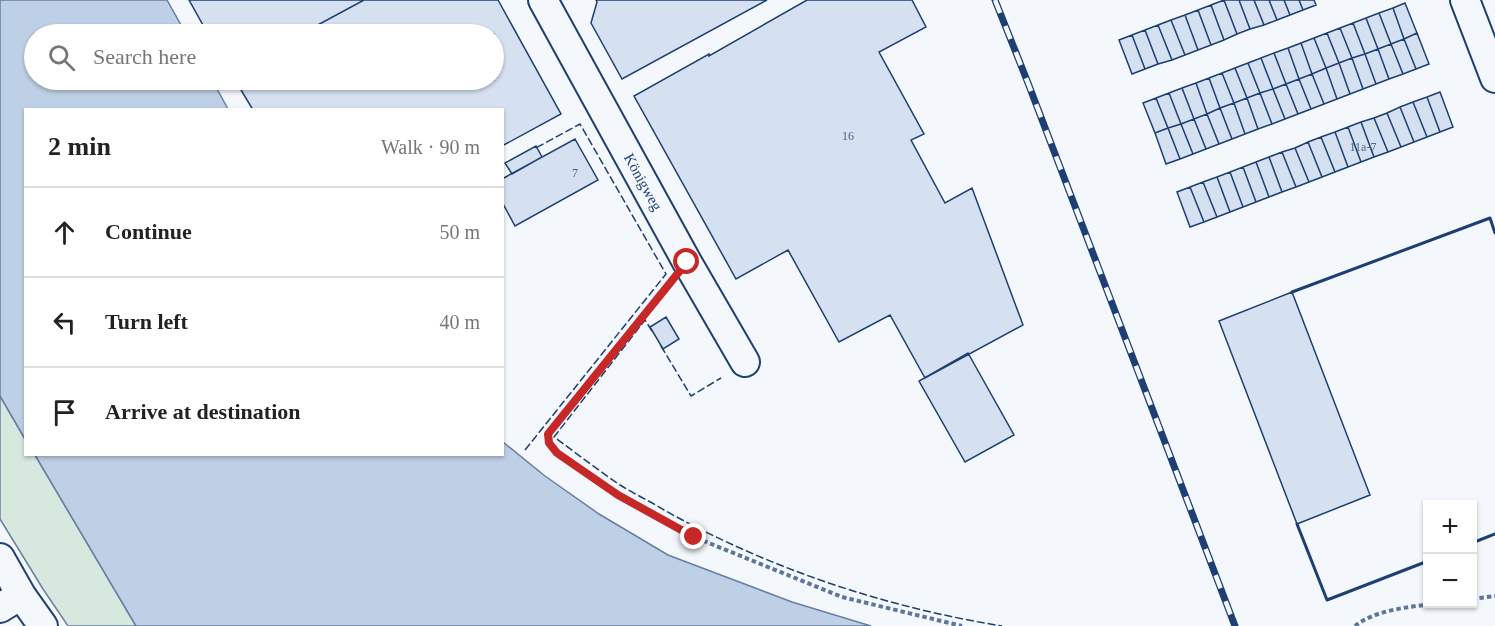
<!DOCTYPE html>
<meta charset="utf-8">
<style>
body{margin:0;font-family:Georgia,serif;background:#f6f6f6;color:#222}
.controls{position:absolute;right:18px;bottom:18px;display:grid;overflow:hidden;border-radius:0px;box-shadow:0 2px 4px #0004}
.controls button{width:54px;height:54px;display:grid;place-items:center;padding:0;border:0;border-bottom:2px solid #e0e0e0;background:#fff;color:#222;font:30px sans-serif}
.stop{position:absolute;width:18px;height:18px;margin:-14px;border:4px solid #c62828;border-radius:50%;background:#fff}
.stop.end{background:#c62828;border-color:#fff;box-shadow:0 2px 6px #0008}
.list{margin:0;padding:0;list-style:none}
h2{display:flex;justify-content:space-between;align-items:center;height:78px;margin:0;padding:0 24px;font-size:26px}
h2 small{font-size:20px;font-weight:400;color:#767676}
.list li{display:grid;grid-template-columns:39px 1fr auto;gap:18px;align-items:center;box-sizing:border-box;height:90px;padding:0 24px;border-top:2px solid #e0e0e0}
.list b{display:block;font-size:22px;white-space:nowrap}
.list em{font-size:20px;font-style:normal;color:#767676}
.icon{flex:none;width:33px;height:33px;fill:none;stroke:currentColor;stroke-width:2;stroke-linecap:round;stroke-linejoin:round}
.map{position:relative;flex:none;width:1495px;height:626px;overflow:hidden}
.search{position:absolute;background:#fff;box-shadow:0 2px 4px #0004;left:24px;top:24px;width:480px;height:66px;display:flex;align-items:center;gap:15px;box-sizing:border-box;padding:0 21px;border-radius:33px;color:#767676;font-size:22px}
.panel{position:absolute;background:#fff;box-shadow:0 2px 4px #0004;left:24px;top:108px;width:480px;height:348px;border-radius:0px}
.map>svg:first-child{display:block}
.green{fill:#d7e8df;stroke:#687fa3;stroke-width:1.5}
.water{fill:#bed0e5;stroke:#687fa3;stroke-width:1.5}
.building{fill:#d5e0f0;stroke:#1d3f73;stroke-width:1.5}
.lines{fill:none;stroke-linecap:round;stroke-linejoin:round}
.street-casing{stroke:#1d3f73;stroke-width:32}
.path{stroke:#5e769c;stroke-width:4;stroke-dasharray:4.5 3;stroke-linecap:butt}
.street{stroke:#f4f7fb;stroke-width:28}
.rail-casing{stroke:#1d3f73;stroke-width:7}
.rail{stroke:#f4f7fb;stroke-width:4.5;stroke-dasharray:14;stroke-linecap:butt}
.fence{stroke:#1d3f73;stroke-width:1.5;stroke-dasharray:8 3;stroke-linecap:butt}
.wall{stroke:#1d3f73;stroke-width:3}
.route{stroke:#c62828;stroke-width:8}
.labels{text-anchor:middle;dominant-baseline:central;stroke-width:4.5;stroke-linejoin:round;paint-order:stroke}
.number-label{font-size:12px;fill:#4b6792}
.street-label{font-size:15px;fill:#1d3f73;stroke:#f4f7fb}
</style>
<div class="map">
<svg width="1495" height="626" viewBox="0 0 1495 626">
<rect width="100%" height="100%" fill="#f4f7fb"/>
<!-- green -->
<path class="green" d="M0,396L25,439L26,454L35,455L136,626H68L43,589L0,519Z"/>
<!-- water -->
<path class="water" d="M0,0H167L186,34H34V80H212L228,109L26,110L25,439L0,396Z
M503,442L545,476L599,514L668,555L792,602L871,626H136L35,455L502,454Z"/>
<!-- building -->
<path class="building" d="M189,0H364L301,34H208Z
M364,0H498L561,114L502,146V110H253L235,80H494V34H301Z
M596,0H767L622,79L591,23L597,2Z
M807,0H912L926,27L879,52L924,134L911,140L945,203L972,188L1023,325L925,378L890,315L839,342L788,250L736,279L634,96L709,54V56Z
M1224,0H1239L1250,29L1237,34Z
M1224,0L1237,34L1224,40L1211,5Z
M1239,0H1254L1264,25L1250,29Z
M1254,0H1269L1277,20L1264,25Z
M1269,0H1284L1290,15L1277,20Z
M1284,0H1299L1303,10L1290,15Z
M1299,0H1314L1316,5L1303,10Z
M1405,3L1417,33L1404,39L1393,8Z
M1211,5L1224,40L1211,45L1198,10Z
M1393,8L1404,39L1391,44L1379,13Z
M1198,10L1211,45L1198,50L1185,15Z
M1379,13L1391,44L1378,49L1366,18Z
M1185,15L1198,50L1185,55L1171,20Z
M1366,18L1378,49L1365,54L1353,23Z
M1171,20L1185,55L1172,60L1158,25Z
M1353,23L1365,54L1352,58L1340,28Z
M1158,25L1172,60L1158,64L1145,30Z
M1340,28L1352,58L1339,63L1327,33Z
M1145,30L1158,64L1145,69L1132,35Z
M1327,33L1339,63L1326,68L1314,38Z
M1417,33L1429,64L1416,69L1404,39Z
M1132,35L1145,69L1132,74L1119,40Z
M1314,38L1326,68L1312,74L1301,43Z
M1404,39L1416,69L1403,74L1391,44Z
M1301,43L1312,74L1299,79L1288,48Z
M1391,44L1403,74L1389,79L1378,49Z
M1288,48L1299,79L1286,84L1274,53Z
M1378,49L1389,79L1376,84L1365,54Z
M1274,53L1286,84L1273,89L1261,58Z
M1365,54L1376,84L1363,89L1352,58Z
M1261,58L1273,89L1260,93L1248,63Z
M1352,58L1363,89L1350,94L1339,63Z
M1248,63L1260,93L1247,98L1235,68Z
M1339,63L1350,94L1337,99L1326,68Z
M1235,68L1247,98L1234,103L1222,73Z
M1326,68L1337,99L1324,104L1312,74Z
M1222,73L1234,103L1220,108L1209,78Z
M1312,74L1324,104L1311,109L1299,79Z
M1209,78L1220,108L1207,114L1196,83Z
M1299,79L1311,109L1298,114L1286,84Z
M1196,83L1207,114L1194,119L1182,88Z
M1286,84L1298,114L1285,119L1273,89Z
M1182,88L1194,119L1181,124L1169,93Z
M1273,89L1285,119L1272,124L1260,93Z
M1440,92L1453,127L1440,132L1427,97Z
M1169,93L1181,124L1168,128L1156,98Z
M1260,93L1272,124L1258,129L1247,98Z
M1427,97L1440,132L1427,137L1413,102Z
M1156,98L1168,128L1155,133L1143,103Z
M1247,98L1258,129L1245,134L1234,103Z
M1413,102L1427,137L1414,142L1400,107Z
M1234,103L1245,134L1232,139L1220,108Z
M1400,107L1414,142L1401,147L1387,113Z
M1220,108L1232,139L1219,144L1207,114Z
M1387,113L1401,147L1388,152L1374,118Z
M1207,114L1219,144L1206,149L1194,119Z
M1374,118L1388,152L1374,157L1361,122Z
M1194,119L1206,149L1193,154L1181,124Z
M1361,122L1374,157L1361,162L1348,127Z
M1181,124L1193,154L1180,159L1168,128Z
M1348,127L1361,162L1348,167L1335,132Z
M1168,128L1180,159L1166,164L1155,133Z
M1335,132L1348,167L1335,172L1321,137Z
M1321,137L1335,172L1322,177L1308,142Z
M575,139L598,180L515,226L502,202V179Z
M1308,142L1322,177L1309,182L1295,148Z
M536,146L542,157L512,174L505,163Z
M1295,148L1309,182L1296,187L1282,152Z
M1282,152L1296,187L1282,192L1269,157Z
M1269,157L1282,192L1269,197L1256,162Z
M1256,162L1269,197L1256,202L1243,167Z
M1243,167L1256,202L1243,207L1230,172Z
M1230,172L1243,207L1230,212L1217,177Z
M1217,177L1230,212L1217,217L1203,182Z
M1203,182L1217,217L1204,222L1190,187Z
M1190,187L1204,222L1190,227L1177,192Z
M1292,292L1370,495L1297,524L1219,321Z
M666,317L679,339L663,349L650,327Z
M968,353L1014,435L965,462L919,381Z"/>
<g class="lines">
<!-- street casing -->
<g class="street-casing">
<path id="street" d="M543,0L687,262L745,362
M1465,0L1495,78
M0,558L21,595L43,626
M0,608L21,595"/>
</g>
<!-- path -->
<path class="path" d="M667,286L548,434L549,443L557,453L618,495L694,537L842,597L962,626
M1472,599L1495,596
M1355,626C1375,610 1408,607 1433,604"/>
<!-- street -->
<use href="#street" class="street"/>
<!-- rail casing -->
<g class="rail-casing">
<path id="rail" d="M995,0L1028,83L1235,626"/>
</g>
<!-- rail -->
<use href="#rail" class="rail"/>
<!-- fence -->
<path class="fence" d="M652,331L645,320L554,437C576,453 598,470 620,485C634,494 650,501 664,510C768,568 884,607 1002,626
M661,346L691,396L721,378
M525,450L666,274L580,124L534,149"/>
<!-- wall -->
<path class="wall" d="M1292,292L1490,218L1495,233
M1297,524L1327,600L1428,561
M1472,543L1495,534"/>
</g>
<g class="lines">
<!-- route -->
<path class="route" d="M687,262L548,434L549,443L557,453L618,495L694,537"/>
</g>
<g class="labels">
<!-- number labels -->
<g class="number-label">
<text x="848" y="136">16</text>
<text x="1363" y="147">11a-7</text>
<text x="575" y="173">7</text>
</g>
<!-- street labels -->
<g class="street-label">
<text transform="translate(643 182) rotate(61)">Königweg</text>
</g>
</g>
</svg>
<div class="controls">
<button>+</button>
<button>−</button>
</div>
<div class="stop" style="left:687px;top:262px"></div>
<div class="stop end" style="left:694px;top:537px"></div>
<div class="search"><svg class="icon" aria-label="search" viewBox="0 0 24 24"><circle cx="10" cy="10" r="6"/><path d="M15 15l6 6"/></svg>Search here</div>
<section class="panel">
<h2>2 min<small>Walk · 90 m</small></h2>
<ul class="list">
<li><svg class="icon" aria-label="ahead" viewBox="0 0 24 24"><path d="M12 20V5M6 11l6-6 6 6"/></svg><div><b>Continue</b></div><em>50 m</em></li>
<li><svg class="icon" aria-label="left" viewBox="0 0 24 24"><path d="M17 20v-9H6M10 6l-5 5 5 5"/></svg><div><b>Turn left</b></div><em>40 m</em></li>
<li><svg class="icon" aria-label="arrive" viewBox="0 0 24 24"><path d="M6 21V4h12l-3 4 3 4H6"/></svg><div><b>Arrive at destination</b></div></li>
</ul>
</section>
</div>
